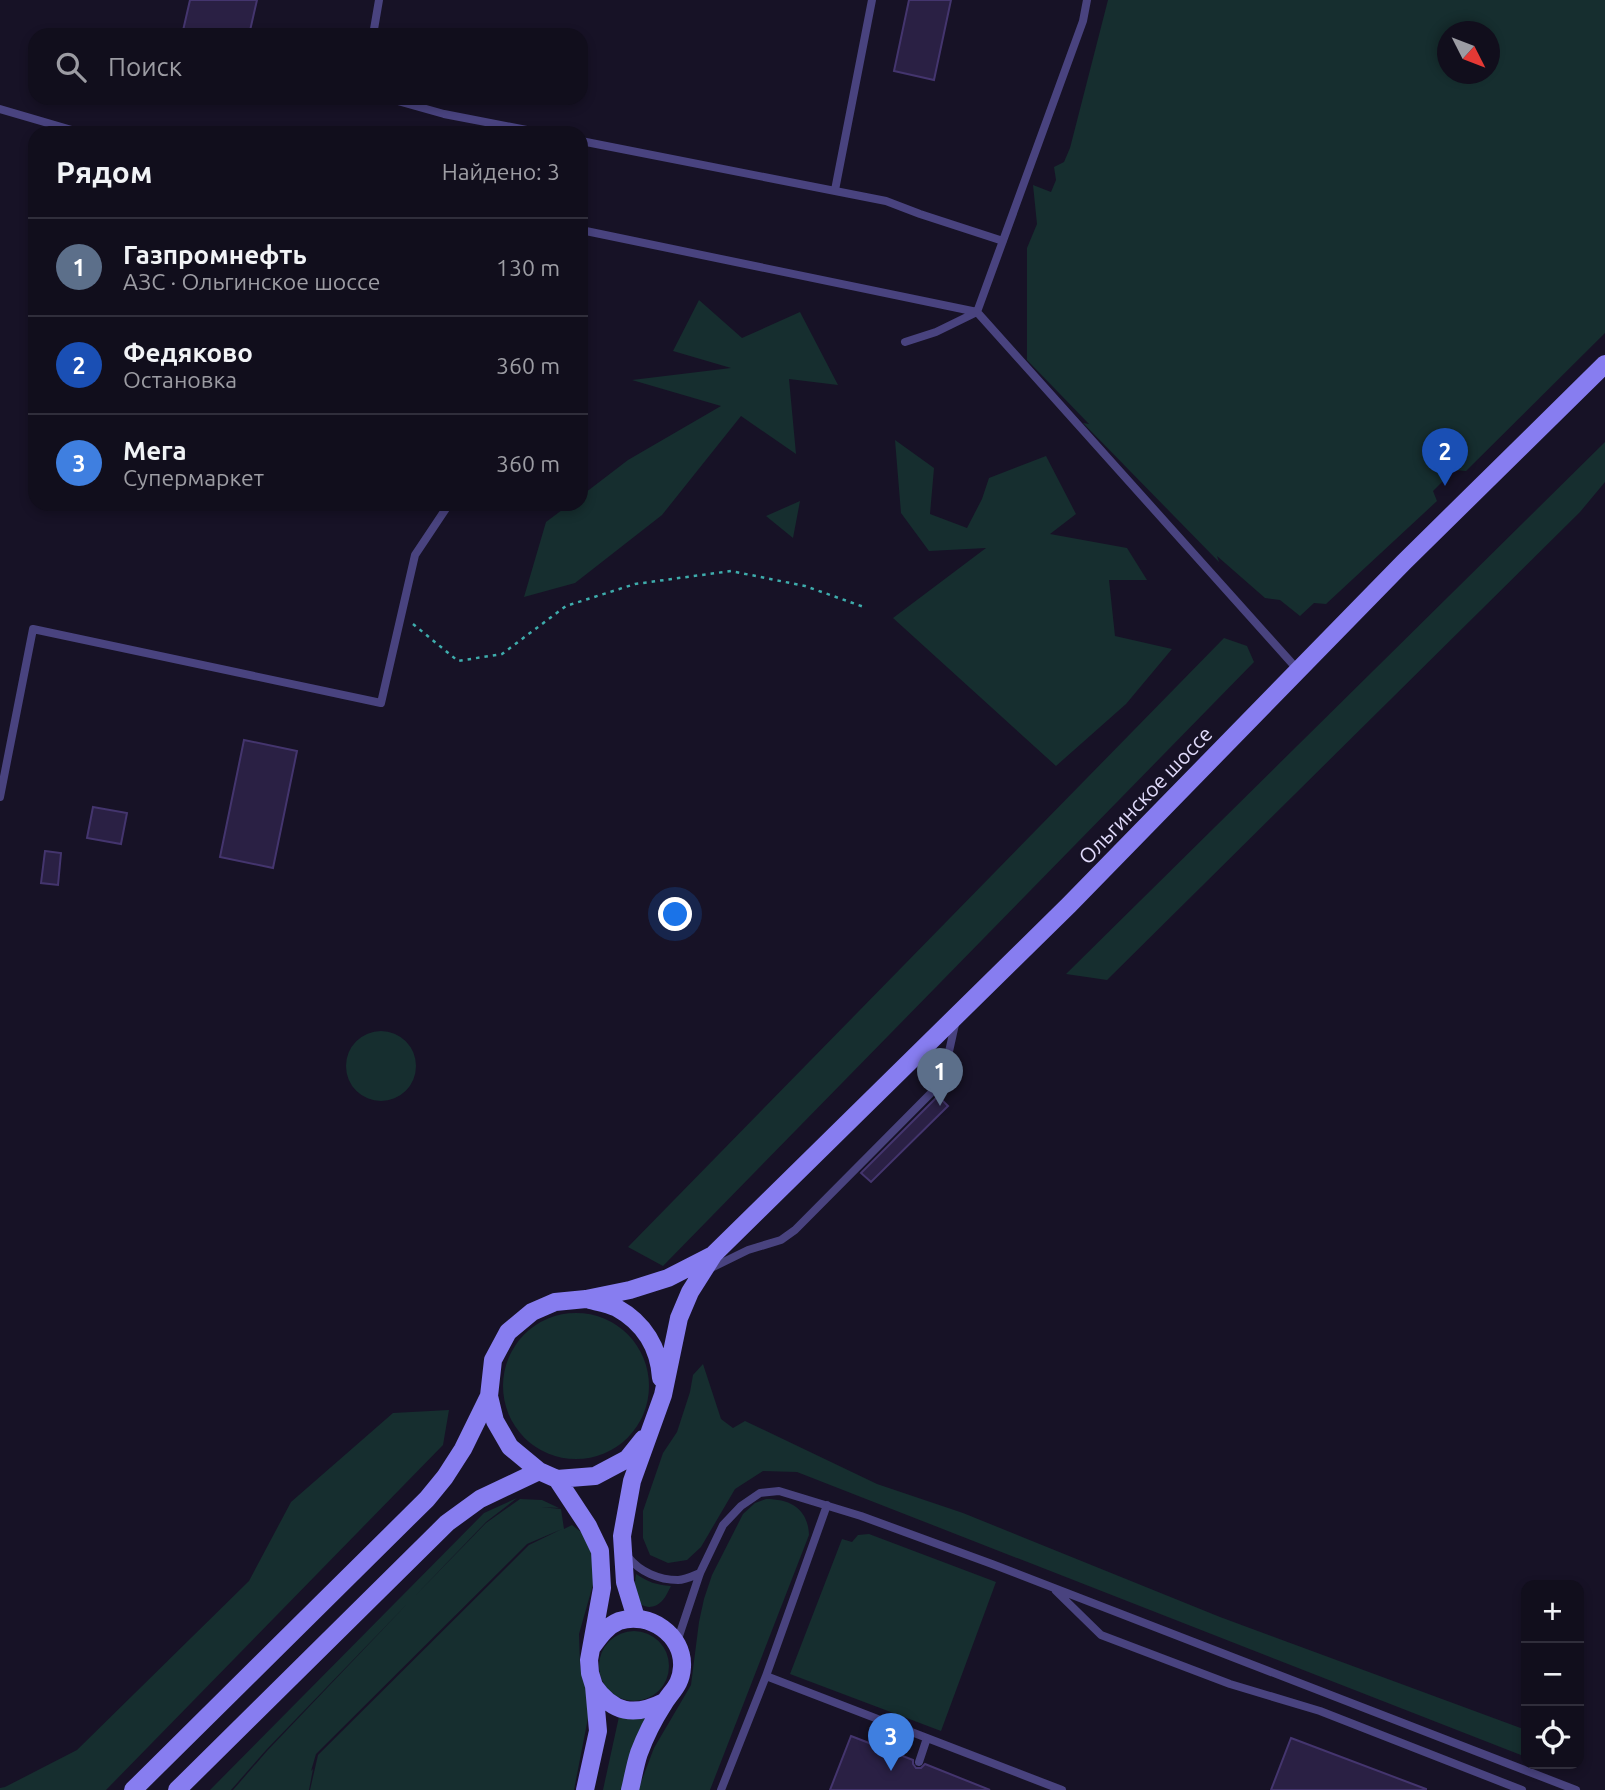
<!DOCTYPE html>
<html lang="ru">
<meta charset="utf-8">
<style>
body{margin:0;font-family:Ubuntu,sans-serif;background:#1e1c29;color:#f1f3f6}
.controls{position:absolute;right:21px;bottom:21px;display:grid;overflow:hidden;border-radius:14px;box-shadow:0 4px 10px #0003}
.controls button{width:63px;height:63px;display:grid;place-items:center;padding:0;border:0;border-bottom:2px solid #302e3b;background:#110e1c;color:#f1f3f6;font:35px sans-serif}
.compass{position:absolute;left:1437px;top:21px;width:63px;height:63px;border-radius:50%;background:#110e1c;box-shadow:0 4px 10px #0003;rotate:132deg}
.you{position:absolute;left:676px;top:915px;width:24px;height:24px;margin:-18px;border:5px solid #fff;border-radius:50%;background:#1a73e8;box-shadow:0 0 0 10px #1a73e833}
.badge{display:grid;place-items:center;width:46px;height:46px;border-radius:50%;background:#7c3aed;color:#fff;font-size:23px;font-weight:700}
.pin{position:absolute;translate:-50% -58px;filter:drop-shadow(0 2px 4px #0008)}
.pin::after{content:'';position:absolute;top:37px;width:24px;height:21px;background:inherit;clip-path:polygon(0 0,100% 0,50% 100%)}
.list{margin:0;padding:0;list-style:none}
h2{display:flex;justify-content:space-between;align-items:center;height:91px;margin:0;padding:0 28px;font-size:30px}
h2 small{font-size:23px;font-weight:400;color:#9c9ca3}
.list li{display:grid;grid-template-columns:46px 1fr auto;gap:21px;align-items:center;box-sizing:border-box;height:98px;padding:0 28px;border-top:2px solid #302e3b}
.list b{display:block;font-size:26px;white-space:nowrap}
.list p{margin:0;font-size:23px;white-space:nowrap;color:#9c9ca3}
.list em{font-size:23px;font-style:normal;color:#9c9ca3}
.icon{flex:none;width:38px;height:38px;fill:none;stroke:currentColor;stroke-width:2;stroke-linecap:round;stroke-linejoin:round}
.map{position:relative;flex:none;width:1605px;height:1790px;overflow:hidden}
.search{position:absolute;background:#110e1c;box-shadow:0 4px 10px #0003;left:28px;top:28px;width:560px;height:77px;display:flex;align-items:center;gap:18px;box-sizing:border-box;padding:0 24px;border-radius:21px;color:#9c9ca3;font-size:26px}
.panel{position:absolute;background:#110e1c;box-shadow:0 4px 10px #0003;left:28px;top:126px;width:560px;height:385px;border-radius:21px}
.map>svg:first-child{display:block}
.green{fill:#162e2f;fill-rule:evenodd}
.building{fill:#2a2044;stroke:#44356e;stroke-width:2}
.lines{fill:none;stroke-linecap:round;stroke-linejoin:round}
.path{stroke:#3eacac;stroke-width:2.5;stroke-dasharray:3.5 5;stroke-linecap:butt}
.service{stroke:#49437f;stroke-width:8}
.secondary{stroke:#877df0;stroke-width:18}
.labels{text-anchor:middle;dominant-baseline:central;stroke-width:5;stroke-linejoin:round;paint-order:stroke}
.street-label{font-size:21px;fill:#e1dbfb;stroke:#171226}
</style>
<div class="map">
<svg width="1605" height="1790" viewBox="0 0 1605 1790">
<rect width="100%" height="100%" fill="#171226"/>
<!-- green -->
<path class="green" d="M1108,0H1605V333L1466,471L1454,470L1433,491L1437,501L1326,604L1314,603L1300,616L1280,600L1265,598L1217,556L1219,562L1083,423L1089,424L1027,360V248L1037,224L1033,185L1051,192L1056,180L1054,167L1064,162L1070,148ZM1448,32H1490V74H1448Z
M699,300L742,338L800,312L838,385L789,379L796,454L741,416L662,515L575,583L524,597L546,522L570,504H581V496L628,460L721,406L632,380L731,368L673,351Z
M895,440L934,468L930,514L967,528L982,499L989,478L1046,456L1076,514L1050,534L1127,548L1147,580H1109L1115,636L1172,649L1126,704L1056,766L893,618L986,548L929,551L901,513Z
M1605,442V482L1580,512L1107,980L1066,974Z
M800,501L793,538L766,516Z
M1224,638L1247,646L1254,662L663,1266L628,1247Z
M346 1066a35 35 0 1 1 70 0a35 35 0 1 1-70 0Z
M503 1386a73 73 0 1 1 146 0a73 73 0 1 1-146 0Z
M703,1364L721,1419L733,1428L745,1421L877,1484L963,1513L1220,1617L1526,1730V1757L797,1472L763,1471L735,1489L701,1547L687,1560L668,1563L650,1555L643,1538V1511L663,1453L677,1432L690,1392L693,1375Z
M449,1410L443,1445L106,1790H0V1788L5,1787L77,1750L249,1581L291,1502L393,1413Z
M517,1498L486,1522L413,1598L486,1523L520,1499L542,1500L559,1508L541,1507L561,1509L564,1529L572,1525L589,1538L595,1551L594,1581L579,1634L580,1666L588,1692V1718L574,1790H310L318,1755L529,1545L562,1529L527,1544L316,1754L311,1771L313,1769L309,1790H233L267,1751L408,1603L267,1749L231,1790H210L484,1513Z
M766,1499C792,1499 808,1510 809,1535L710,1790H638L654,1748L691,1685L699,1622L704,1599L712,1575L743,1514L755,1503Z
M869,1534L996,1582L941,1731L790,1674L842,1539L852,1542L858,1535Z
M636,1574C648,1582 656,1585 671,1586C668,1591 666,1597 662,1601C654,1610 640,1609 636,1597C634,1589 635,1582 636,1574Z
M599 1666a35 35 0 1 1 70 0a35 35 0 1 1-70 0Z
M620,1712L649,1718L624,1790H603Z"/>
<!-- building -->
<path class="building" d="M190,0H257L249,35H182Z
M909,0H951L934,80L894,71Z
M244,740L297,751L273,868L220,857Z
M93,807L127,813L121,844L87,838Z
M45,851L61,853L58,885L41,883Z
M938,1096L948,1106L871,1182L861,1173Z
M851,1736L913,1760V1764L916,1768H921L925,1764L990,1790H830Z
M1291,1738L1426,1789V1790H1271Z"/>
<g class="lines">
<!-- path -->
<path class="path" d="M581,432L582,433
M413,624L458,661L502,654L566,606L635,584L731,571L805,586L864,607"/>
<!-- service -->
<path class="service" d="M373,35L379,0
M387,98L444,114L542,133
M0,109L82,133
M581,141L886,201L920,214L1003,241
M835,190L872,0
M581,230L977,312L1298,670
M905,342L936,332L977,312L1083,21L1087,0
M0,797L33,629L381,703L415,555L449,504
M707,1270L748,1250L781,1240L795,1230L936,1088L944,1074L956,1020
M827,1505L766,1676L1062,1790
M628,1557C640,1572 659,1580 678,1580C685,1580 693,1576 700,1573
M1056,1591L1101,1635L1230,1684L1320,1711L1522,1790
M677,1642L700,1573L723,1525L741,1506L760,1493L779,1491L861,1516L992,1564L1576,1790
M919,1762L927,1738
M721,1790L766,1676"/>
<!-- secondary -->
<path class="secondary" d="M590,1300C598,1302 610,1304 617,1308C644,1323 659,1348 661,1378
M489,1396L495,1421L510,1447L539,1471L557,1479L595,1476L627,1459L643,1439
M557,1479L588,1526L600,1551L602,1588L589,1660L590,1673L594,1686L598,1731L585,1790
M636,1618L625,1582L622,1536L632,1481L663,1395L679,1318L690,1292L714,1254L1069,905L1404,562L1605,364
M592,1647C600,1636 607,1626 619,1621C649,1611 684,1635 682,1667C681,1686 671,1691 663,1705C654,1719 645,1737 639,1753C635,1765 633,1778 630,1790
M594,1686C613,1713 634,1717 664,1702
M133,1790L427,1499L445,1477L463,1449L489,1396L493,1360L508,1332L532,1312L555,1302L586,1299L630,1290L668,1278L711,1256
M177,1790L447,1523L480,1499L539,1471"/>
</g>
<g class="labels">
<!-- street labels -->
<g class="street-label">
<text transform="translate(1145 795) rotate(-46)">Ольгинское шоссе</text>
</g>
</g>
</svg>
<div class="controls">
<button>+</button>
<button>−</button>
<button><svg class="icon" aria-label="locate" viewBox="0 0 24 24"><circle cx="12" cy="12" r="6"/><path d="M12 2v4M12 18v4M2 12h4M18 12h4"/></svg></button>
</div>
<svg class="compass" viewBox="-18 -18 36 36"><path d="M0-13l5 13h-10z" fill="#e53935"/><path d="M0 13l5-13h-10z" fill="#9c9ca3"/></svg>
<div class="you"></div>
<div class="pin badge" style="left:940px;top:1106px;background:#5c6f8a">1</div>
<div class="pin badge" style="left:1445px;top:486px;background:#1a4fb4">2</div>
<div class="pin badge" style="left:891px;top:1771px;background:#3f7fe0">3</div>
<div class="search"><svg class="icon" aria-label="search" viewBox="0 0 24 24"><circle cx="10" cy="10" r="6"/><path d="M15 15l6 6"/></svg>Поиск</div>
<section class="panel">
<h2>Рядом<small>Найдено: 3</small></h2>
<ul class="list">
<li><span class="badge" style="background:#5c6f8a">1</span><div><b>Газпромнефть</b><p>АЗС · Ольгинское шоссе</p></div><em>130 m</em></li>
<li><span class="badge" style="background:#1a4fb4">2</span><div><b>Федяково</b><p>Остановка</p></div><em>360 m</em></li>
<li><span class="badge" style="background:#3f7fe0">3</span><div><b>Мега</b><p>Супермаркет</p></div><em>360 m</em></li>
</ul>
</section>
</div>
